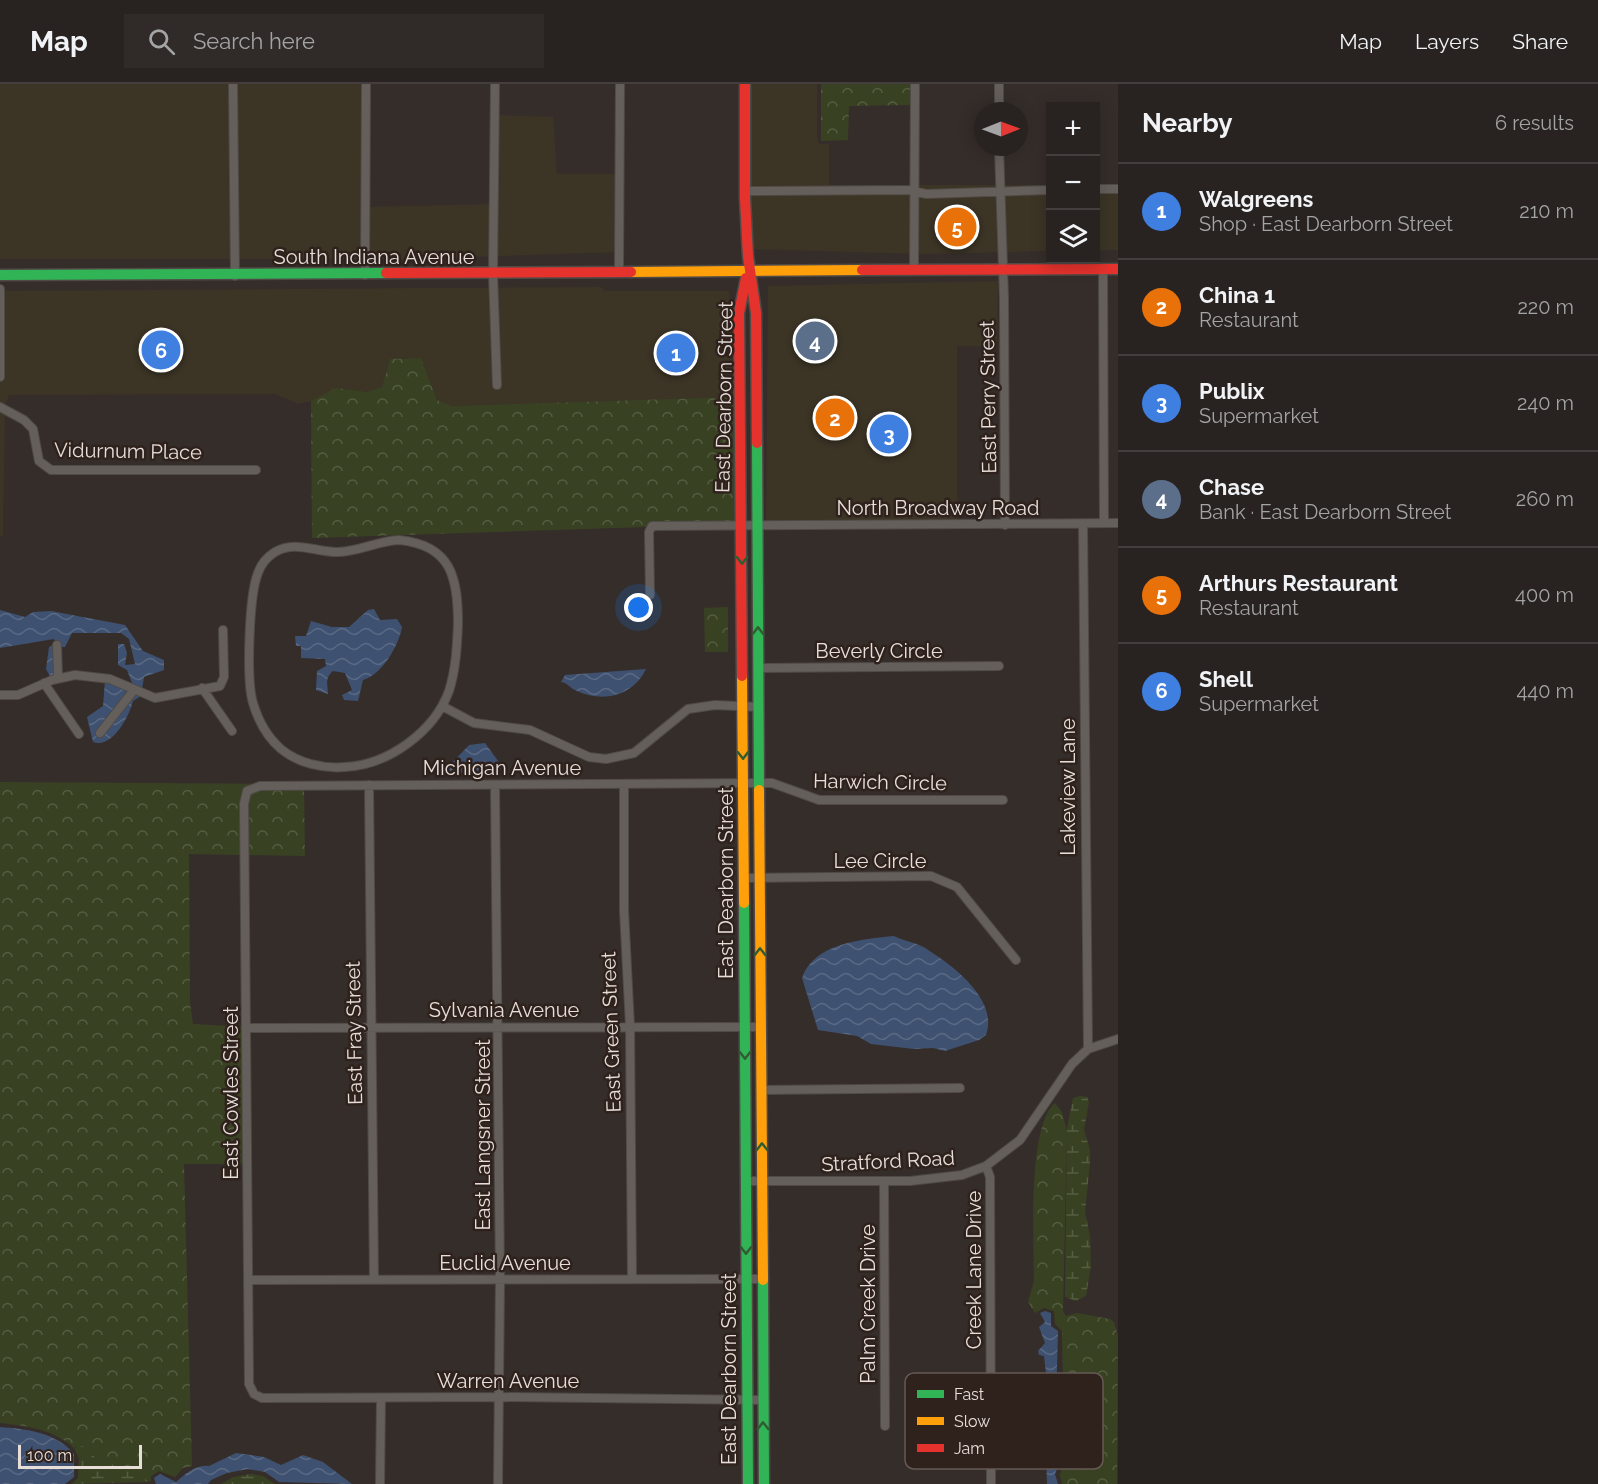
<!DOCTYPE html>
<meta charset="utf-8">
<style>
body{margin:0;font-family:Raleway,sans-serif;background:#302a29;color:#f1f3f6}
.controls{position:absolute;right:18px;top:18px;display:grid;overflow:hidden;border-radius:0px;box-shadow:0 3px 15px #0003}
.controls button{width:54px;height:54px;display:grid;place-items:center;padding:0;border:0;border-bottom:2px solid #443f3e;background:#282220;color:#f1f3f6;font:30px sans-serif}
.compass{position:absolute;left:974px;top:18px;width:54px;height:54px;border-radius:50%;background:#282220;box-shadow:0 3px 15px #0003;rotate:89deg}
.scale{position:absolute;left:18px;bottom:15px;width:124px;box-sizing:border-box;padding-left:6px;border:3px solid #e7deda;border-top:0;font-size:16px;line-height:21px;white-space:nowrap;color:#e7deda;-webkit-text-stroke:4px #2f221c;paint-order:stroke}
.you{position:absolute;left:639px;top:524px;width:21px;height:21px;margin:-15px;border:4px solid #fff;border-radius:50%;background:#1a73e8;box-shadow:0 0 0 9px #1a73e833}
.badge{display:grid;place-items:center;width:39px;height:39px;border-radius:50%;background:#0b8043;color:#fff;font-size:20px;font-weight:700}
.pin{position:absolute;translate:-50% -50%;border:3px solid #fff;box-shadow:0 2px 6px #0006}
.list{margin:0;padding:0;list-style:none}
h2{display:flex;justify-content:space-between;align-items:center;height:78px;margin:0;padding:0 24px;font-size:26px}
h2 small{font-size:20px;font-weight:400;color:#a5a4a5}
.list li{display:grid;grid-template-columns:39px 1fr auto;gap:18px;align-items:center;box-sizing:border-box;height:96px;padding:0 24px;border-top:2px solid #443f3e}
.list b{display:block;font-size:22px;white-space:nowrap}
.list p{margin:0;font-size:20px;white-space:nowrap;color:#a5a4a5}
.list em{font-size:20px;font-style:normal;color:#a5a4a5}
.icon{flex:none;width:33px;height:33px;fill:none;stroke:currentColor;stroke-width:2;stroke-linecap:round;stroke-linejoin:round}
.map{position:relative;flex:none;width:1118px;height:1400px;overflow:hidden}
header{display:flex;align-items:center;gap:36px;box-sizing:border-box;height:84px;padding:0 30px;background:#282220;border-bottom:2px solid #443f3e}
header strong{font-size:28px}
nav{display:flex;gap:33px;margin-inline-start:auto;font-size:21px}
.search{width:420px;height:54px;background:#302a29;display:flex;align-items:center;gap:15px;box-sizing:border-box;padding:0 21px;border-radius:0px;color:#a5a4a5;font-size:22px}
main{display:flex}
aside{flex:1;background:#282220}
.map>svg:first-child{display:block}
.commercial{fill:#3c3526}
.forest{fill:url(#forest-crowns)}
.wetland{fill:url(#wetland-marsh)}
.water{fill:url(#water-waves)}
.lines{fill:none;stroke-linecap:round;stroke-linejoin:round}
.street-casing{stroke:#504a47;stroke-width:10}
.fast-casing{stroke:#504a47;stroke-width:13}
.slow-casing{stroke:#504a47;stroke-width:13}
.jam-casing{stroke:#504a47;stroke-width:13}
.street{stroke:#655f5c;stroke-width:8}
.fast{stroke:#30b455;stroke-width:10}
.slow{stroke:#ff9f0a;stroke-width:10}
.jam{stroke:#e5322d;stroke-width:10}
.oneway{stroke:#2f5c33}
.labels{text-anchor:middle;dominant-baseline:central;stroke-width:5;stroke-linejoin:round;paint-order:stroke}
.street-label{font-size:20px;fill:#e7deda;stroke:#2f221c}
.key{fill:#2f221c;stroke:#665a55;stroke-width:1.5}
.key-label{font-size:16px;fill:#e7deda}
</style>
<header>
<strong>Map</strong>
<div class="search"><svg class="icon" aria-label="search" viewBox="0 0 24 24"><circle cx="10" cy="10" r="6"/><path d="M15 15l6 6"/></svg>Search here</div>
<nav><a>Map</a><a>Layers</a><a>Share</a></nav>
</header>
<main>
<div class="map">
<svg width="1118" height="1400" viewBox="0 0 1118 1400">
<defs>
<pattern id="forest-crowns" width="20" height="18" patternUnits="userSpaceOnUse" patternTransform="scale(1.5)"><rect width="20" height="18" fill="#384222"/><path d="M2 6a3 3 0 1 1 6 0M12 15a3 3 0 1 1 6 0" fill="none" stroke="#555d42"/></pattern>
<pattern id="wetland-marsh" width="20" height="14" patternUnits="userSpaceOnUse" patternTransform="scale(1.5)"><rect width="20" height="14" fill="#384222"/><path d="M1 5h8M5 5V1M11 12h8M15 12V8" fill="none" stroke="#555d42"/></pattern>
<pattern id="water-waves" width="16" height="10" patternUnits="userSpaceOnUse" patternTransform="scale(1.5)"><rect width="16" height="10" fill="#3e5170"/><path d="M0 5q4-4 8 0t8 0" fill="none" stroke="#5a6a84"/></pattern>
</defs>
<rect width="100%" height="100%" fill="#352d2a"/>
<!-- commercial -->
<path class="commercial" d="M0,0H366V123L492,120V31L553,33L557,90H618V168L412,175H0Z
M750,0H817V57L820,60H829V101H1050V167L921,170L751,165Z
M1096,101H1118V166H1096Z
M998,197L997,263L957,262V441L766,439L768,202Z
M601,203L605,207H729L733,313L452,322L437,316L421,274L390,275L382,303L367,308L336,304L311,317L298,320L275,310L9,311L5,322L3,453L0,452V207Z"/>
<!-- forest -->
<path class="forest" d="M821,0H912L911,21L849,22L848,56L821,57Z
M421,274L437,316L452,322L733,313L736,440L312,454L311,317L336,304L367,308L382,303L390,275Z
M728,523V568H705L704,524Z
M0,698L304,700L305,772L189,770L190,919L193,940L246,943V1080H184L192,1382L183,1384L175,1393L159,1387L151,1392V1397L146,1398L139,1386L100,1378L83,1362L74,1364C53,1345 27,1342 0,1339Z
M1055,1019L1062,1028L1067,1047L1063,1227L1066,1232L1077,1229L1110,1235L1114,1238L1118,1252L1117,1400H1062L1060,1391L1063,1379L1060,1373L1058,1314L1063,1296L1062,1247L1055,1240L1054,1227L1044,1224L1035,1229L1028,1218L1034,1197C1034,1159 1027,1042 1055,1019Z"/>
<!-- wetland -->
<path class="wetland" d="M1080,1012L1087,1013L1089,1018L1084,1046L1090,1066V1079L1085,1128L1090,1152L1091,1182L1086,1212L1076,1217L1065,1213L1067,1044L1073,1014Z
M83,1362L100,1378L140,1386L146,1398L72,1400L78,1394L79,1375L74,1364Z
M251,1390L263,1392L275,1400H221L233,1393Z"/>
<!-- water -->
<path class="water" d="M374,525L380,536L397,535L402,543C399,561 382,591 363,596L358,617L344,616L342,611L352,606L345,589L333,587C324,595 328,601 328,610L316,606L317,587L326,582L325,575L301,574V562H296L295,552H306L311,537L332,543H349L368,526Z
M0,526L25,533L33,528L51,527L125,541L143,567L164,576V586L144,593L141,612L133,617C129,633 112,665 93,658L87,633L103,622L105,596L128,603L132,599L127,586L118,581V560H124L127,569L125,581L135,580L129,555L121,549H72L65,563H58L60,591L51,594L46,585L49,563L56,559L54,555L0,564Z
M646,585C633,612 603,619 577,607C571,605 568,599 561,598L565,591Z
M485,659L501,681L500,686L444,690L439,688L441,684H447L469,661Z
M894,852C904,857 915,858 925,864C951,880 999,915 986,951L979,956L945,967L933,964L914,965L871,960L857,952L818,946L802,894C814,859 863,855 894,852Z
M1045,1227L1051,1229V1242L1058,1247C1057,1291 1055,1331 1056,1374L1059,1380L1055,1390L1058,1400H1047L1044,1315L1037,1316L1038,1332L1036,1334L1030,1315V1299L1049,1297L1050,1293L1046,1289L1044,1272L1039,1271L1038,1267L1045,1259L1039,1243L1045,1238L1040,1229Z
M0,1343C26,1345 56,1348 74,1370V1393L65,1400H0Z
M236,1369L264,1373L281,1381L303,1371L323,1378L352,1400L279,1398L265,1388L248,1385L227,1389L211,1396L208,1400H156L154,1394L160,1390L176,1398C185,1390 196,1380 209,1382Z"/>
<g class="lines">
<!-- street casing -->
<g class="street-casing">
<path id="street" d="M233,0L235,192
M495,0L493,190L497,301
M999,27V0
M999,63L1004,214L1005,441
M1096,105H1118
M746,107L910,106L926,110L1050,106
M914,185L915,0
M1103,185L1104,439
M619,188L620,0
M365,191L366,0
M0,205V293
M0,323L24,336L33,345L39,377L51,386H256
M1083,440L1088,965
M399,456C451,461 458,493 458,540C457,562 456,585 449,607C434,648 388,681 345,683C323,685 298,679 281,665C267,653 258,636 253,619C246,596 249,511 258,489C261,480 267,473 275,468C295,456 315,468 337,468C358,468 377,457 399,456Z
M650,511L649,448L652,442L1118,439
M57,561L58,594
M758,584L999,582
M44,599L79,650
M202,604L232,647
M0,611H18L52,596L75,591L110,595L155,614L220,602L224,593L223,546
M442,622L474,639L530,646L589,673L606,675L634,669L688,625L715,621L759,623
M100,649L134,606
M624,700V826L630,942L632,1195
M369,701L374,1196
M495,701L500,1195L498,1400
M744,794L931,792L957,803L1016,876
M248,944L760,943
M761,1006L960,1004
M986,1082L990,1093L991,1399
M746,1097H910L962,1091L986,1082L1020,1056L1072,980L1088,965L1118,955
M884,1098L885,1342
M249,1196L762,1195
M762,1316L499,1313L262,1314L254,1310L249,1300L244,720L247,707L260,702L772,699L819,716H1003
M380,1400L381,1314"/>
</g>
<!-- fast casing -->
<g class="fast-casing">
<path id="fast" d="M0,191L386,189
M757,359L759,706
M744,819L748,1400
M763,1196L764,1400"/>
</g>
<!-- slow casing -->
<g class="slow-casing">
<path id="slow" d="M631,188L862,186
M742,592L744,819
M759,706L763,1196"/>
</g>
<!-- jam casing -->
<g class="jam-casing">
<path id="jam" d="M745,0V115L748,172L756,229L757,359
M862,186L1118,185
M386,189L631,188
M742,592L739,229L746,194"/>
</g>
<!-- street -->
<use href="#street" class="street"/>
<!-- fast -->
<use href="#fast" class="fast"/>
<!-- slow -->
<use href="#slow" class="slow"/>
<!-- jam -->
<use href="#jam" class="jam"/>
</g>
<!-- one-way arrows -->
<defs><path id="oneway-chevron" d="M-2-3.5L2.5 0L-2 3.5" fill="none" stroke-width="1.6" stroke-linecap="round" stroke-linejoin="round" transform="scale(1.5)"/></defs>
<g class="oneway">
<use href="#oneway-chevron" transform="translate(742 476) rotate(90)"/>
<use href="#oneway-chevron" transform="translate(758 547) rotate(-90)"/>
<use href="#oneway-chevron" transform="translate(743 671) rotate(89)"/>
<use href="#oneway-chevron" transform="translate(760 868) rotate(-90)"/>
<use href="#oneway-chevron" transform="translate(745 971) rotate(90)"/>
<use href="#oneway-chevron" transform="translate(762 1063) rotate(-91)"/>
<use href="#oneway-chevron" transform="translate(746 1166) rotate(90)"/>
<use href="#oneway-chevron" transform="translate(763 1342) rotate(-91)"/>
</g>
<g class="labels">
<!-- street labels -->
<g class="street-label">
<text x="374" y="173">South Indiana Avenue</text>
<text transform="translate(724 313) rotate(-89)">East Dearborn Street</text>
<text transform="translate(988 313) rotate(-91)">East Perry Street</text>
<text transform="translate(128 367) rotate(1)">Vidurnum Place</text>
<text x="938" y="424">North Broadway Road</text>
<text x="879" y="567">Beverly Circle</text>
<text x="502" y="684">Michigan Avenue</text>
<text transform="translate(880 698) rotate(1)">Harwich Circle</text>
<text transform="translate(1068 703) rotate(-90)">Lakeview Lane</text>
<text x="880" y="777">Lee Circle</text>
<text transform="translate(726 799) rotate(-90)">East Dearborn Street</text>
<text x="504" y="926">Sylvania Avenue</text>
<text transform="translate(611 948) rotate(-92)">East Green Street</text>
<text transform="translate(354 949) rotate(-91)">East Fray Street</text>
<text transform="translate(231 1009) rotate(-90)">East Cowles Street</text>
<text transform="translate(483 1051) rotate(-90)">East Langsner Street</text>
<text transform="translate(888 1077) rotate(-3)">Stratford Road</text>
<text x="505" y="1179">Euclid Avenue</text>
<text transform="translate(974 1186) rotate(-90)">Creek Lane Drive</text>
<text transform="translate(868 1220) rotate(-90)">Palm Creek Drive</text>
<text transform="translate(729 1285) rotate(-90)">East Dearborn Street</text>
<text x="508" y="1297">Warren Avenue</text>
</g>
</g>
<!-- legend -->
<rect x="905" y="1289" width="198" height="96" rx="9" class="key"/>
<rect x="917" y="1306" width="27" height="8" fill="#30b455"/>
<rect x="917" y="1333" width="27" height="8" fill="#ff9f0a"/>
<rect x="917" y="1360" width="27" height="8" fill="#e5322d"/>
<g class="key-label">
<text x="954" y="1316">Fast</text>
<text x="954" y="1343">Slow</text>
<text x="954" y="1370">Jam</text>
</g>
</svg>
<div class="controls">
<button>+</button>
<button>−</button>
<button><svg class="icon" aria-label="layers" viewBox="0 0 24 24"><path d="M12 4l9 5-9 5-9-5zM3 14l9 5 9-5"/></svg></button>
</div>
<svg class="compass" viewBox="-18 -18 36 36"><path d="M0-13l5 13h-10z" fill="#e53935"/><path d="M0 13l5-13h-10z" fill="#a5a4a5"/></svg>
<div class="scale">100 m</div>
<div class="you"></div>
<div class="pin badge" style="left:676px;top:269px;background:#3f7fe0">1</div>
<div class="pin badge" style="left:835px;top:334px;background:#e8710a">2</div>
<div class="pin badge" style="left:889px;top:350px;background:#3f7fe0">3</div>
<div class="pin badge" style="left:815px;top:257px;background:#5c6f8a">4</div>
<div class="pin badge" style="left:957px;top:143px;background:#e8710a">5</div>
<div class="pin badge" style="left:161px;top:266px;background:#3f7fe0">6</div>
</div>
<aside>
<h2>Nearby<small>6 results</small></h2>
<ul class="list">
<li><span class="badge" style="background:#3f7fe0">1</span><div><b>Walgreens</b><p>Shop · East Dearborn Street</p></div><em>210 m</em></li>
<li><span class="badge" style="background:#e8710a">2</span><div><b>China 1</b><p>Restaurant</p></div><em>220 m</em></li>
<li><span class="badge" style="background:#3f7fe0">3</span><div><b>Publix</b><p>Supermarket</p></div><em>240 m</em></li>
<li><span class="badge" style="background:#5c6f8a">4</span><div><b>Chase</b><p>Bank · East Dearborn Street</p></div><em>260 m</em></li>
<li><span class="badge" style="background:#e8710a">5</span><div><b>Arthurs Restaurant</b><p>Restaurant</p></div><em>400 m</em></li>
<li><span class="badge" style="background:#3f7fe0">6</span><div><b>Shell</b><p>Supermarket</p></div><em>440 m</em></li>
</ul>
</aside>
</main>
